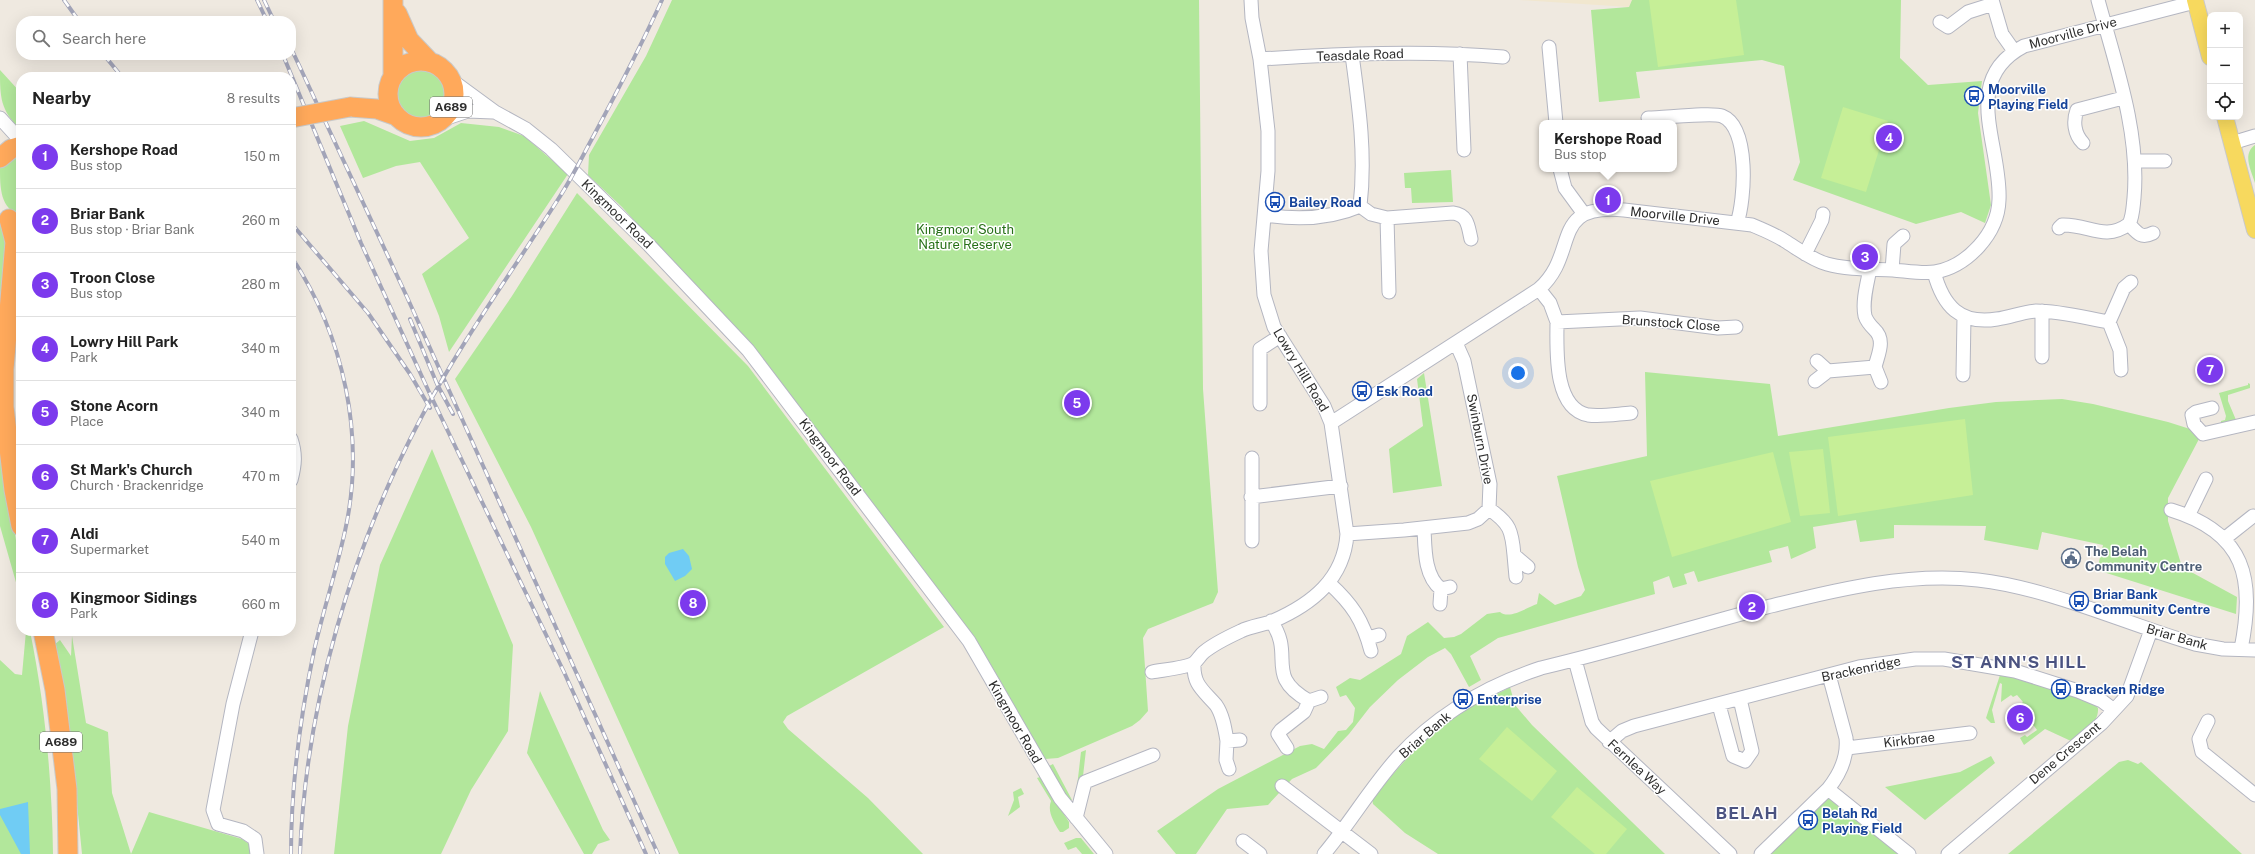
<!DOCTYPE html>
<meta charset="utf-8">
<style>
body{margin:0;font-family:"Public Sans",sans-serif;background:#f2f2f2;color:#222}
.controls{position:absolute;right:12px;top:12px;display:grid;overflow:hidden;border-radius:8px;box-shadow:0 4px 16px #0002}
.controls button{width:36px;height:36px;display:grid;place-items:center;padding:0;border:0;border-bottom:1px solid #e0e0e0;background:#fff;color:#222;font:20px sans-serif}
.you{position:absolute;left:1518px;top:373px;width:14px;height:14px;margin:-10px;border:3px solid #fff;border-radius:50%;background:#1a73e8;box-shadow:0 0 0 6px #1a73e833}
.badge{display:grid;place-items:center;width:26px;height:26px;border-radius:50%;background:#7c3aed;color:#fff;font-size:13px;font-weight:700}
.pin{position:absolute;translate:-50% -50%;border:2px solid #fff;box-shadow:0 1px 4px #0006}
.popup{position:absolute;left:1539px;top:120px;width:138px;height:52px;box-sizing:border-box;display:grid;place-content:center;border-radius:8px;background:#fff;filter:drop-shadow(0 1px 3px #0005);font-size:13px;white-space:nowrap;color:#767676}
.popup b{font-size:15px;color:#222}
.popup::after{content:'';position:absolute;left:50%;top:100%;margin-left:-8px;border:8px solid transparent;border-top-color:#fff}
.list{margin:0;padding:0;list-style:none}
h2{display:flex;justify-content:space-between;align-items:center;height:52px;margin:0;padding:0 16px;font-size:17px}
h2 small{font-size:13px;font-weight:400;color:#767676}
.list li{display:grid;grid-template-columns:26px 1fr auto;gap:12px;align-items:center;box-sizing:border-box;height:64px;padding:0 16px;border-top:1px solid #e0e0e0}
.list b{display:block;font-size:15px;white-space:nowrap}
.list p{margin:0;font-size:13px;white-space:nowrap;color:#767676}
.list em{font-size:13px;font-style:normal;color:#767676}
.icon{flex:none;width:22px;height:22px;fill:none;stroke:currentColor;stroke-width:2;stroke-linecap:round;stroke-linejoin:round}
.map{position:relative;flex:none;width:2255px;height:854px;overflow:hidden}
.search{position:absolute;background:#fff;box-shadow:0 4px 16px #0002;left:16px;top:16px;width:280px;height:44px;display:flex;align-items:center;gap:10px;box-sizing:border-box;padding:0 14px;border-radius:16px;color:#767676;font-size:15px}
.panel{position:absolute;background:#fff;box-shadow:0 4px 16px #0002;left:16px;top:72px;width:280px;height:564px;border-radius:16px}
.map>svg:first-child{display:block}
.education{fill:#f1e7cf}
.green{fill:#b2e79b}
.pitch{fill:#c6ef97}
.water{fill:#70ccf4}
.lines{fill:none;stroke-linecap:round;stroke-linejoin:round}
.minor-casing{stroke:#b4b6c1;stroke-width:15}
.major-casing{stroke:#c9c9c9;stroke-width:18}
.highway-casing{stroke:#c9c9c9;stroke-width:21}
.minor{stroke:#fff;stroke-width:13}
.major{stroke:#f7d95e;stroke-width:16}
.highway{stroke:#ffa95b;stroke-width:19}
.rail-casing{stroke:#a2a4b8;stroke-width:4}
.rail{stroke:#fff;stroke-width:2.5;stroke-dasharray:8;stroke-linecap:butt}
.highway-bridge-casing{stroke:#c9c9c9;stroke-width:21;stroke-linecap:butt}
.highway-bridge{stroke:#ffa95b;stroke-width:19}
.labels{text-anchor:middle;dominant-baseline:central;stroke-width:3;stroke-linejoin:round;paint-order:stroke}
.shield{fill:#fff;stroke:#6d6d6d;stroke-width:1}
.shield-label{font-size:12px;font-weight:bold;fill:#2e2e2e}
.street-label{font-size:13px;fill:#2e2e2e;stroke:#fff}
.transit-label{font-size:13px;font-weight:bold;fill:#164399;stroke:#fff;text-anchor:start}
.park-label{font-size:13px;fill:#277018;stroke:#fff}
.service-label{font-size:13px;font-weight:bold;fill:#4e5e75;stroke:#fff;text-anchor:start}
.district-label{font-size:17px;font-weight:bold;letter-spacing:1px;fill:#4b5381;stroke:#fff}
</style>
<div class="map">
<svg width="2255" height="854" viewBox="0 0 2255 854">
<rect width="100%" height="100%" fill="#efe9e0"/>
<!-- education -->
<path class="education" d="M1519,0H1632L1629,7Z"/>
<!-- green -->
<path class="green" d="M672,0H1199L1203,389L1218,592L1213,603L1148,629L1143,638L1148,711L1140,720L1132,726L1058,758L1045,759L1031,742L1009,696L988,660L764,365L622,207L588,175L589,155L646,56Z
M1632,0H1901L1900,58L1928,85L1982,81L1978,113L1991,205L1985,223L1961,212L1916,224L1793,180L1800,162L1784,66L1762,60L1636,72L1640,98L1599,102L1591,10L1629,7Z
M395 93a27 27 0 1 1 54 0a27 27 0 1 1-54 0Z
M0,70L21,93V130C0,110 0,97 0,70Z
M364,121L410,141L434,138L461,123L499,127L524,136L568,174L449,352L439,316L422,274L469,238L420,162L396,166L363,178L340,126Z
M2255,145V183C2251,170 2242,154 2255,145Z
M21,152V216C0,208 0,189 0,166Z
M1451,170L1453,202L1412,203L1411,188H1405L1404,173Z
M577,193L748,366L944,627L787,716L783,722L788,729L868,798L923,854H679L531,527L455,379L512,296Z
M0,221L9,242L0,315Z
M1645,372L1770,384L1778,436L1949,408L1996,402L2062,399L2093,404L2168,422L2190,429L2199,439L2168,498V521L2182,567L2237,597L2236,614L2097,570L2103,545L2042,532L2038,550L1984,540L1986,526L1894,525V538L1860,542L1856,520L1813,527L1816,548L1791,559L1788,546L1769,551L1772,562L1698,582L1694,571L1684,574L1687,584L1673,588L1669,576L1653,582L1655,594L1498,638L1470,656L1481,680L1469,687L1451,654L1445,648L1428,657L1398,680L1370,707L1349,734L1316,768L1292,779L1268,805L1227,809L1196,854H1176L1157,831L1218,789L1300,746L1312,744L1324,749L1338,731L1346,730L1353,722L1355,708L1346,695L1340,697L1336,687L1350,678L1360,680L1401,654L1407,636L1428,622L1444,638L1454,637L1461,634L1487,614L1500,612C1509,620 1528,607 1537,604L1539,593L1555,605L1581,596L1585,590L1578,567L1557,476L1647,456Z
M1424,373L1442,486L1393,493L1389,449L1423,426L1417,379Z
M2248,383L2250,384V388L2228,395V401L2236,420L2221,423V421L2225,420L2226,416L2219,393L2248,385Z
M0,429L21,575V600L0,526Z
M432,449L513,645L508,731L471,790L441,854H334L348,726L380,565Z
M26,631H30C45,704 52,780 53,854H0V660L15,674L22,675Z
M72,636L86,723L108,732L112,793L131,854L149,812L242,839L249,844L251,854H82L69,724L54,645L60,640L71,656Z
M2000,675H2011L2091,702L2098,708C2099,724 2083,732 2071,741L2045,729L2024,745L2020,738L2025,735L2027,737L2037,730L2019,706L2023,702L2017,695L2013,697L2011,695L2001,702L2002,684L2000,683L1992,710L1995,723H1991L1986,718Z
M1510,687L1515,705L1532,725L1665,854H1438L1405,833L1373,804L1372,799C1400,765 1428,732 1467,709C1480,701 1496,695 1510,687Z
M540,691L603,830L610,840L598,844L592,854H584L527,753Z
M1086,750L1080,802L1075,804L1081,752Z
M1991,756L1995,763L1925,820L1885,787L1960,772Z
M2128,760L2138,764L2141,762L2242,854H2008L2119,762Z
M1053,764L1072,800L1069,801L1047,767Z
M1040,777L1069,822V828L1063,832H1060C1054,822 1047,812 1051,801L1037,778Z
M1021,788L1024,794L1018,797L1020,807L1008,816L1014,800L1013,792Z
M1829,796L1900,854H1770Z
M1076,838H1081L1094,854H1082L1076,847L1068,850L1064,843Z"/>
<!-- pitch -->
<path class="pitch" d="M1649,0H1736L1744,55L1658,67Z
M1843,107L1888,121L1866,192L1821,178Z
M1965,419L1973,495L1838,516L1828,437Z
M1823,449L1830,513L1800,516L1789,452Z
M1773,452L1791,522L1672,557L1650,481Z
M1507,727L1557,771L1532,801L1479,759Z
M1577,787L1627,829L1606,854H1595L1551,817Z"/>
<!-- water -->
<path class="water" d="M683,549L689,556L692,569L685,576L675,581L665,564V557L669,553Z
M28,802L30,854H21L0,815V809Z"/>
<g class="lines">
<!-- minor casing -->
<g class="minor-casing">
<path id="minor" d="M1992,0L2002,34L2014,51
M2098,0C2115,63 2140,132 2134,198C2133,207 2133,216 2129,224C2137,233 2141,239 2153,233
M1940,22L1948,27L1968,12L1993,4
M1549,47L1556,123
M1460,54L1464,150
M1260,59C1341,54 1422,50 1503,57
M450,79L495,112L526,129L551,149L649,245L748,350L969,641L1060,798L1106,854
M0,118L21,141
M1648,118C1663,118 1712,112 1722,116C1750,127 1745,200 1737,223
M444,119L468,111L493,112
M2083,143C2074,134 2073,121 2077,110L2123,98
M2232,143L2255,136
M2135,161H2165
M1560,169L1565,188L1584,214
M1360,206L1371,214L1387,218L1453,213C1468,215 1468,226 1471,239
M1265,215C1297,220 1330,219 1360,206C1366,155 1359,106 1352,55
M1387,218L1389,292
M2059,228L2062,225C2089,224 2104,242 2129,224
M1805,254L1822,220L1823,214
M1870,269C1867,284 1862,302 1865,316C1867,322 1870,325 1874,329C1886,340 1878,354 1875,367L1881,382
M1892,270L1894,244L1903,236
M1934,272C1943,306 1960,325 1997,319C2011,317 2022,312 2036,311C2060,311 2086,318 2109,322L2120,350L2121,370
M1539,289L1550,303L1557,322C1557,349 1553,408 1588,415C1601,417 1617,414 1631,413
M2042,311V357
M1557,322L1640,318L1718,328L1736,327
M2109,322L2124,288L2131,282
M1817,361L1828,371
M1963,375L1964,317
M1815,381L1828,371L1875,367
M1260,404V349L1280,336
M2212,408L2196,412L2192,415L2194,424L2203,434L2255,422
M1331,423L1539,289C1580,253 1548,203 1624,210L1752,225C1764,230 1774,234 1785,241C1798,249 1812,260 1827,264C1848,270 1872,269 1893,270C1906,271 1923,274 1935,272C1968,266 1998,233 1999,200C2002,146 1959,80 2024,46L2195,2
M291,439C296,454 295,465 291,480
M1252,458V541
M1251,497L1341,486
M1489,509C1510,523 1512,531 1514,555L1528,567
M2171,510C2246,533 2255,579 2241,649
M2188,516L2206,479
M1424,528C1425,548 1424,576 1441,589L1450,587
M1347,534L1404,530L1468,523L1478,519L1489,509L1490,484L1464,361L1456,343
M2224,539L2253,516
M1514,555L1516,577
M1329,583C1352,604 1363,620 1371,651
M1440,604L1441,589
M1271,621C1296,656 1263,675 1309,701L1304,712L1281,730L1278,734L1287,748
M252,631L233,704L213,810L218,824L243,831L255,839L257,854
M1368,638L1379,635
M1575,660L1592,722L1596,728L1730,854
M1194,663C1193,685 1203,690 1216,705C1223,715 1225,729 1227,741L1240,740
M1152,672C1162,670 1186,668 1194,663C1198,660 1200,655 1204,652C1215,643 1228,637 1241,631C1251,626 1263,625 1273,621C1312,604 1344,579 1347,534L1331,423L1324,406L1274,327L1264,295L1261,251L1268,171V131L1260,59L1252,18L1251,0
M1309,701L1321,697
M1719,705L1733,756L1745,761L1752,751L1740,699
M2208,721L2199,739L2202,752L2255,795
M1227,741L1226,760L1229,769
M1609,742L1622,731L1634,726L1859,667L1915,659H1944L2015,671L2078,691L2102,701L2114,710
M1847,748L1970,733
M1282,786L1371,854
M1828,789L1909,854
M1076,818L1085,782L1153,755
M1243,841L1260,854
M1324,854C1350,823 1371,787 1398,757C1438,714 1486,686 1541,668C1617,650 1692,627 1767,607C1836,590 1906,572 1978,580C2049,588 2126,624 2195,644L2223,649L2255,650
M1761,854L1828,789C1840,774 1848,758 1846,738L1829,675
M1948,854L2102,723L2127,696L2151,630"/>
</g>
<!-- major casing -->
<g class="major-casing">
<path id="major" d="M2195,0L2210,57
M2225,117L2255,230"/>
</g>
<!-- highway casing -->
<g class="highway-casing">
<path id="highway" d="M397,13L409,40L430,62
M388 94a33 33 0 1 1 66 0a33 33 0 1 1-66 0Z
M393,76V0
M350,107L377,109L394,115
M0,158L11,149L21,146
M9,219L15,242L4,369V407L14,490L21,526
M43,631L55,690L67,789L68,854"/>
</g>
<!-- minor -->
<use href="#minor" class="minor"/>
<!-- major -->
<use href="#major" class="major"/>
<!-- highway -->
<use href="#highway" class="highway"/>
<!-- rail casing -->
<g class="rail-casing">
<path id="rail" d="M64,0L79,21
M257,0L267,21
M264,0L274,21
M291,48L407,297L658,854
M104,55L122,77
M283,55L361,243L429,392L564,672L646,854
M291,223L368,313L410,374L430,408
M410,319L437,384L453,414
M291,854C291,786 300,718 314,651C323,611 336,572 345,531C366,437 344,336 291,256
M300,854C306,703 351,550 422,416C461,342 512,272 557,201C571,180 582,157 594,135C618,90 641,46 662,0"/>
</g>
<!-- rail -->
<use href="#rail" class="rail"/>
<!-- highway-bridge casing -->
<g class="highway-bridge-casing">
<path id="highway-bridge" d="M291,118L350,107"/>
</g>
<!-- highway-bridge -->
<use href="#highway-bridge" class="highway-bridge"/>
</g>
<!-- icons -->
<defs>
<g id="bus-ring" transform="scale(1)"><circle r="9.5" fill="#fff" stroke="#1a4fb4" stroke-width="1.5"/><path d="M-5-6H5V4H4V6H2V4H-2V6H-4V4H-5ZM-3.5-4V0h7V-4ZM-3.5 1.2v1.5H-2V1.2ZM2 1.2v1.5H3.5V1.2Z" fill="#1a4fb4"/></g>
<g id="civic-ring" transform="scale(1)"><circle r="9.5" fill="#fff" stroke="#5c6f8a" stroke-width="1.5"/><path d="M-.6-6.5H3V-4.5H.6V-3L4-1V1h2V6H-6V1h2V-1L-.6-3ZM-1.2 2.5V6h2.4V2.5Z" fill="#5c6f8a"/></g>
</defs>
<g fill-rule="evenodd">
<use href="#bus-ring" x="1974" y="96"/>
<use href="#bus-ring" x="1275" y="202"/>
<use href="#bus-ring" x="1362" y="391"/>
<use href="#civic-ring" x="2071" y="558"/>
<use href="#bus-ring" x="2079" y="601"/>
<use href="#bus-ring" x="2061" y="689"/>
<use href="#bus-ring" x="1463" y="699"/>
<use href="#bus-ring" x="1808" y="820"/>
</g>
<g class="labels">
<!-- shield labels -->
<g class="shield">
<rect x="430" y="97" width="42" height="20" rx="3"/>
<rect x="40" y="732" width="42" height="20" rx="3"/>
</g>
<g class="shield-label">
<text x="451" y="107">A689</text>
<text x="61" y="742">A689</text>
</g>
<!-- street labels -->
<g class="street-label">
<text transform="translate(2073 33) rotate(-15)">Moorville Drive</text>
<text transform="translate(1360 55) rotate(-2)">Teasdale Road</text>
<text transform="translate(617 214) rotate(44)">Kingmoor Road</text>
<text transform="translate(1675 216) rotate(6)">Moorville Drive</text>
<text transform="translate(1671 323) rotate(4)">Brunstock Close</text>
<text transform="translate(1301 370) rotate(59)">Lowry Hill Road</text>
<text transform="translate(1480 439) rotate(79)">Swinburn Drive</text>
<text transform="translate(830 457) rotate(53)">Kingmoor Road</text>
<text transform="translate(2177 637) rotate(16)">Briar Bank</text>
<text transform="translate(1861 669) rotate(-12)">Brackenridge</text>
<text transform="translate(1015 722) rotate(60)">Kingmoor Road</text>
<text transform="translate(1425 735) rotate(-41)">Briar Bank</text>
<text transform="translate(1909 740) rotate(-7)">Kirkbrae</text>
<text transform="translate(2065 753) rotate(-40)">Dene Crescent</text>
<text transform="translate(1637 767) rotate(43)">Fernlea Way</text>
</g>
<!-- transit labels -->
<g class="transit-label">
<text x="1988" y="89">Moorville<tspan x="1988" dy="15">Playing Field</tspan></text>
<text x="1289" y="202">Bailey Road</text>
<text x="1376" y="391">Esk Road</text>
<text x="2093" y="594">Briar Bank<tspan x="2093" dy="15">Community Centre</tspan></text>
<text x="2075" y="689">Bracken Ridge</text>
<text x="1477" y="699">Enterprise</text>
<text x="1822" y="813">Belah Rd<tspan x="1822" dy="15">Playing Field</tspan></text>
</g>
<!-- park labels -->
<g class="park-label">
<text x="965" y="229">Kingmoor South<tspan x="965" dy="15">Nature Reserve</tspan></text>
</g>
<!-- service labels -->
<g class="service-label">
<text x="2085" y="551">The Belah<tspan x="2085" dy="15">Community Centre</tspan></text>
</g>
<!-- district labels -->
<g class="district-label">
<text x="2019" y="662">ST ANN'S HILL</text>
<text x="1747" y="813">BELAH</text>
</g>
</g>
</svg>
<div class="controls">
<button>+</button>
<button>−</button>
<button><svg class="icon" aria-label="locate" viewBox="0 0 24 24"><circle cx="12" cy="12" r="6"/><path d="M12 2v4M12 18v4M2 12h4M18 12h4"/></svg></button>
</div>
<div class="you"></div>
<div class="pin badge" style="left:1608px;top:200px">1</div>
<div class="popup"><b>Kershope Road</b>Bus stop</div>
<div class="pin badge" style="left:1752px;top:607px">2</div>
<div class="pin badge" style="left:1865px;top:257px">3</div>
<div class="pin badge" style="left:1889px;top:138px">4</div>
<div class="pin badge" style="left:1077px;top:403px">5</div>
<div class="pin badge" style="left:2020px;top:718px">6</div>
<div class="pin badge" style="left:2210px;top:370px">7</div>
<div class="pin badge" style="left:693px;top:603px">8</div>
<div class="search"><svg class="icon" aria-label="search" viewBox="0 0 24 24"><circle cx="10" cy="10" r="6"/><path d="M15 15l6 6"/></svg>Search here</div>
<section class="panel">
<h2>Nearby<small>8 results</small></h2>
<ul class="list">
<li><span class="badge">1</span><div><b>Kershope Road</b><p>Bus stop</p></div><em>150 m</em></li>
<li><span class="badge">2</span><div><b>Briar Bank</b><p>Bus stop · Briar Bank</p></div><em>260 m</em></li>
<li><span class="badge">3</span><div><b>Troon Close</b><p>Bus stop</p></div><em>280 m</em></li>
<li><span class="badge">4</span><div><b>Lowry Hill Park</b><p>Park</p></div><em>340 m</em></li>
<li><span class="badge">5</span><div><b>Stone Acorn</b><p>Place</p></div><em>340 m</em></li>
<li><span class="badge">6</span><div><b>St Mark's Church</b><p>Church · Brackenridge</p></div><em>470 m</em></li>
<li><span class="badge">7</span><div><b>Aldi</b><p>Supermarket</p></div><em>540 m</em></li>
<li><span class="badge">8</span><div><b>Kingmoor Sidings</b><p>Park</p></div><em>660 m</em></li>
</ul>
</section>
</div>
